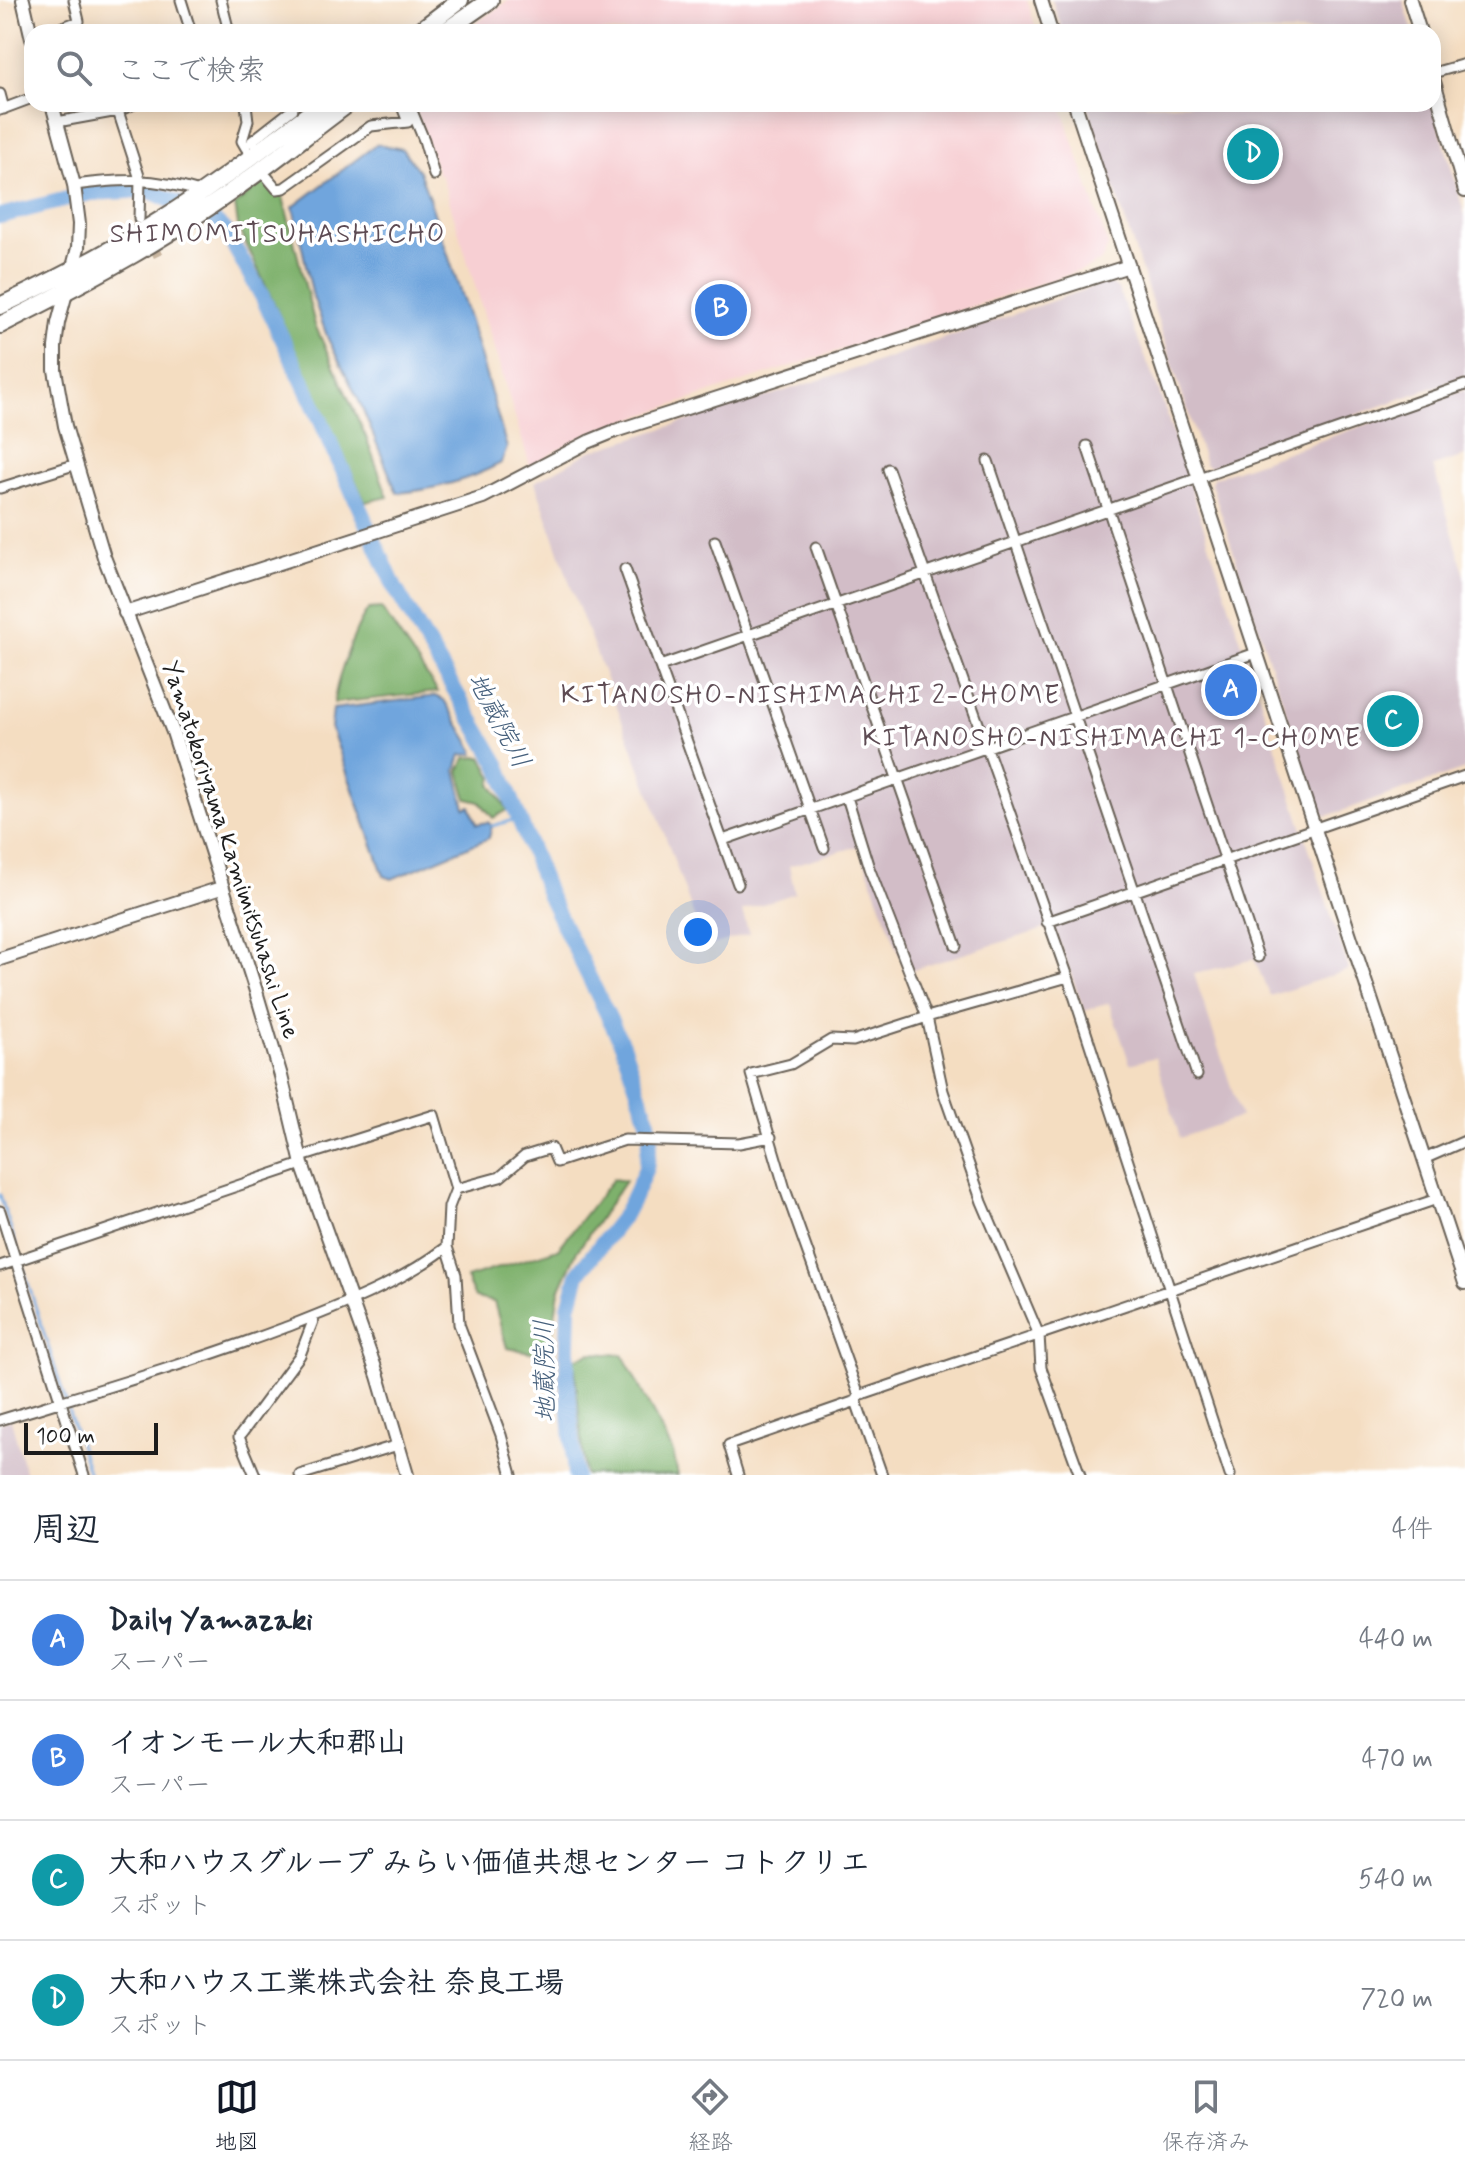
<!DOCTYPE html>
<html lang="ja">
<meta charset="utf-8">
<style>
body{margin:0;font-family:Mynerve,"Klee One",sans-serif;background:#f6f6f7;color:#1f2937}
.scale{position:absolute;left:24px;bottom:20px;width:134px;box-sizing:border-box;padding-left:8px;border:4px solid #1c1c1c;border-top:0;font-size:22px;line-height:28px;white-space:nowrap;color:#1c1c1c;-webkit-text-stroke:6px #fff;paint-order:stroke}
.you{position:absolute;left:698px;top:932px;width:28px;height:28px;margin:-20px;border:6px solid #fff;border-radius:50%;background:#1a73e8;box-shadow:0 0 0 12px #1a73e833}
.badge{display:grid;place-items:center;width:52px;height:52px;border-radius:50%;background:#111827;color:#fff;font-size:26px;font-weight:700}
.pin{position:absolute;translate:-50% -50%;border:4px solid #fff;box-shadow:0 2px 8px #0006}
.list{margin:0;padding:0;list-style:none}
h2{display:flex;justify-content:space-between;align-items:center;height:104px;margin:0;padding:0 32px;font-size:34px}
h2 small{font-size:26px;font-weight:400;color:#747a83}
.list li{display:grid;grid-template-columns:52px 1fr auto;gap:24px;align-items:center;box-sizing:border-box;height:120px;padding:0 32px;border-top:2px solid #e0e1e3}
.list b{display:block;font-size:30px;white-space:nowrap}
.list p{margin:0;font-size:26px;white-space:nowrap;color:#747a83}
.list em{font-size:26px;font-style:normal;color:#747a83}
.icon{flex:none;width:44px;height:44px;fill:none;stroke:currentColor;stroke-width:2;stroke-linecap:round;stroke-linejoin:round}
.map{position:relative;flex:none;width:1465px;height:1475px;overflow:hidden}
.search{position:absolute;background:#fff;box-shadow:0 4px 20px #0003;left:24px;right:24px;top:24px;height:88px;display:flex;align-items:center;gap:20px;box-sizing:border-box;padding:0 28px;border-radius:24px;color:#747a83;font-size:30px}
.sheet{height:584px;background:#fff}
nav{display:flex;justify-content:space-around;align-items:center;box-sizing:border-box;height:112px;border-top:2px solid #e0e1e3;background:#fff;font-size:22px;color:#747a83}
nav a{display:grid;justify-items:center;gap:4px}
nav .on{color:#111827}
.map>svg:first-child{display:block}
.built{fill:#f7cfd3}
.industrial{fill:#d2bdc7}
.forest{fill:#7eb16c;stroke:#4d6644;stroke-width:2}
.water{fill:#6fa5dd;stroke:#46607c;stroke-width:2}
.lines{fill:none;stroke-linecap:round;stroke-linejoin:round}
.stream{stroke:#6fa5dd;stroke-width:3}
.river{stroke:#6fa5dd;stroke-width:16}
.street-tunnel{stroke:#c9b6a0;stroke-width:9;stroke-dasharray:9 4.5;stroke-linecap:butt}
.street-casing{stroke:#686056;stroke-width:13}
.secondary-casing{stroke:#686056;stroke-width:16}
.highway-casing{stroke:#686056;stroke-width:20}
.street{stroke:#fff;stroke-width:9}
.secondary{stroke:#fff;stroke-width:12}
.highway{stroke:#fff;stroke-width:16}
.labels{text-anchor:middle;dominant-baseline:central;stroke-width:7;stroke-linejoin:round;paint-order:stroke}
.street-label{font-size:24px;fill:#1c1c1c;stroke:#fff}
.neighbourhood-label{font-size:26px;letter-spacing:2px;fill:#5e4c54;stroke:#fff}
.water-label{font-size:26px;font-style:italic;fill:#46607c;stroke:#fff}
</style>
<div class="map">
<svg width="1465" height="1475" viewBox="0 0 1465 1475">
<rect width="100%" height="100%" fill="#fff"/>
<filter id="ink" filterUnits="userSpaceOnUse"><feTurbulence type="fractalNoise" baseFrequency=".0125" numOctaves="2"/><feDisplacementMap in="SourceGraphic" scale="16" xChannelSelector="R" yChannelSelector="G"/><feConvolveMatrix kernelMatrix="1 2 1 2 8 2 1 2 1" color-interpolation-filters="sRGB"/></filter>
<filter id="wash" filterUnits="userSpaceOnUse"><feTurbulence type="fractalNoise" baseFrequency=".006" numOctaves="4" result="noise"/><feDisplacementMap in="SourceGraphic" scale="32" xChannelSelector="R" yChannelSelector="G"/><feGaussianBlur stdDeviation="1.8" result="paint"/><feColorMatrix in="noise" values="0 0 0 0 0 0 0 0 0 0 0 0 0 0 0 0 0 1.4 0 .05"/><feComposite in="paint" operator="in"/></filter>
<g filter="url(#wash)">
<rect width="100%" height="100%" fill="#f4ddc1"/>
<!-- built -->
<path class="built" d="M509,0H1027L1037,32H463Z
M414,104H1061L1108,246L1101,261L1085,269L586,434L530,466L441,174H438Z"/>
<!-- industrial -->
<path class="industrial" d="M1052,0H1403L1413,32H1063Z
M1087,104H1433L1465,216V376L1210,467L1205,464Z
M1107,282L1118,289L1160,394L1349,970L1270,996L1254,959L1194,974L1241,1117L1180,1138L1155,1057L1130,1064L1109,1003L1084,1011L1054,926L906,972L859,846L789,866L795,893L742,911L749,934L705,947L652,799L572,590L535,482L591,451L861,367Z
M1465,390V456L1433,466L1465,576V769L1327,816L1319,812L1211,483L1213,478Z
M11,1419L26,1475H0V1423Z"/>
<!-- forest -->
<path class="forest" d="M263,182L281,189L315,325L366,437L388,497L365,502L238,226L235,205Z
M381,608L438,692L334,703C335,684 356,623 369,609Z
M482,757L493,778L491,784L508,810L493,818L480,802L467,799L459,771L466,758Z
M613,1179L625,1181L576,1253L559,1291L549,1355L507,1348L494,1302L475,1298L466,1278L558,1249Z
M591,1353L623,1355L673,1452L678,1475H585L574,1359Z"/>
<!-- water -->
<path class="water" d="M377,144L402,149L419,171L429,198L470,321L507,448L501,463C467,481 435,490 397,493L361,405L328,339L313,297L293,207Z
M436,696L444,700L474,750V754L461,755L456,770L465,808L470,806L477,824L488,822L492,826L489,838L392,879L384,876L331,728L333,709Z"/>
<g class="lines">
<!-- stream -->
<path class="stream" d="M492,826L520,818
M0,1195L89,1475"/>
<!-- river -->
<path class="river" d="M0,216L91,193L148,190L210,218L225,230L262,296L313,403L395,588L498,764L549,896L622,1044L647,1117L651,1134L646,1168L636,1192L624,1215L578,1274L569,1307L567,1377L575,1475"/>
</g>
</g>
<g filter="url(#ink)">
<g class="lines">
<!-- street-tunnel -->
<path class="street-tunnel" d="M150,239L158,256"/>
<!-- street casing -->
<g class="street-casing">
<path id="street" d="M181,0L191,32
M221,0L229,32
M61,32L63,27L79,21L74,0
M1433,73L1465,64
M0,94L4,109
M246,104L248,121L242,141L246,148
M409,104L424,140L434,175
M0,110L32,98
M118,111L140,179L139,219
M57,122L118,111L134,104
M259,151L252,141L293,109L289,104
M267,177L277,189L284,188L371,126L408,122L401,104
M74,185C123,179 152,177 200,192
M1087,446L1258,957
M988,461L1197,1075
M888,469L1068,977L1230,1475
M0,488L77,464
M715,541L824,848
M816,547L956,946
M625,569L738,884
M660,666L1465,385
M847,797L869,868L927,1017L853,1041L831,1040L791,1064L751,1074L785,1189L859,1396L856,1401L882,1475
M723,840L1256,653
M1047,922L1465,776
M1068,977L927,1017L943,1091L982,1202L1039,1335L1041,1368L1080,1475
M301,1157L434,1115L456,1189L449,1207L447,1247L456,1275L459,1324L501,1435L512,1475
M1424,1159L1465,1141
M456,1189L500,1177L525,1156L551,1148L557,1162L625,1140L739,1143L771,1137
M0,1211L84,1475
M0,1266L302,1164
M859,1396L1437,1199
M0,1420C95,1391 191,1363 284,1328C340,1306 399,1284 447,1247
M255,1475L239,1437L300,1355L315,1316
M300,1475L398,1445
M738,1475L729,1445L856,1401"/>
</g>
<!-- secondary casing -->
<g class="secondary-casing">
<path id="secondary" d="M23,0L32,39
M1041,0L1051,32
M1410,0L1420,32
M1433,78L1465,191
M52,104L74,185L79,224L78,248L58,323L55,347V370L65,426L104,557L173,732L255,988L281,1076L302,1164L378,1376L407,1475
M1075,104L1465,1283
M125,613L483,497L588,442L615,431L1129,266
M0,959L221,888"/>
</g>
<!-- highway casing -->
<g class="highway-casing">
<path id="highway" d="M418,32L460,0
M444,32L490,0
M0,306C55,280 110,252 162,219C218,184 269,143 322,104
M0,325C72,289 143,252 209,207C257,175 302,138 348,104"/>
</g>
<!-- street -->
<use href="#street" class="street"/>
<!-- secondary -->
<use href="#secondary" class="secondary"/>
<!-- highway -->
<use href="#highway" class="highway"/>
</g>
</g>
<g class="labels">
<!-- street labels -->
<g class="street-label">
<text transform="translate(230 850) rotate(72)">Yamatokoriyama Kamimitsuhashi Line</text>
</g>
<!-- neighbourhood labels -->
<g class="neighbourhood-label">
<text x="278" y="235">SHIMOMITSUHASHICHO</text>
<text x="811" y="696">KITANOSHO-NISHIMACHI 2-CHOME</text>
<text x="1112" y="739">KITANOSHO-NISHIMACHI 1-CHOME</text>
</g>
<!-- water labels -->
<g class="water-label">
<text transform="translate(498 721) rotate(62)">地蔵院川</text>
<text transform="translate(546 1371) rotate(-91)">地蔵院川</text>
</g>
</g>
</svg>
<div class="scale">100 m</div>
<div class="you"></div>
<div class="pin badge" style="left:1231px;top:690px;background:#3f7fe0">A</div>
<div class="pin badge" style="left:721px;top:310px;background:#3f7fe0">B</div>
<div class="pin badge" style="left:1393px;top:721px;background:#0f9aa8">C</div>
<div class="pin badge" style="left:1253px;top:154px;background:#0f9aa8">D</div>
<div class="search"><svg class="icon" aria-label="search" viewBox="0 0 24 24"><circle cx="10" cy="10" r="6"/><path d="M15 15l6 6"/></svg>ここで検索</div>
</div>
<section class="sheet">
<h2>周辺<small>4件</small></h2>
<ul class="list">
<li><span class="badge" style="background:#3f7fe0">A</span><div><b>Daily Yamazaki</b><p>スーパー</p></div><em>440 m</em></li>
<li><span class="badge" style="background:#3f7fe0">B</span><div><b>イオンモール大和郡山</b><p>スーパー</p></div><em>470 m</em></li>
<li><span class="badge" style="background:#0f9aa8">C</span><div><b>大和ハウスグループ みらい価値共想センター コトクリエ</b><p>スポット</p></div><em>540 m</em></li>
<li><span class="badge" style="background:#0f9aa8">D</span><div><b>大和ハウス工業株式会社 奈良工場</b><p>スポット</p></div><em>720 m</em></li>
</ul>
</section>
<nav>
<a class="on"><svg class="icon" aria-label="map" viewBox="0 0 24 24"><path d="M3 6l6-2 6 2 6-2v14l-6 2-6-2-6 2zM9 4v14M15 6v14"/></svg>地図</a>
<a><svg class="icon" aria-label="directions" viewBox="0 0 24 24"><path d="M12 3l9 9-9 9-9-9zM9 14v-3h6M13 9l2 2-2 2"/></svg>経路</a>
<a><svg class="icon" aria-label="saved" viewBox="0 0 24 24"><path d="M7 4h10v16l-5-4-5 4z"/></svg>保存済み</a>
</nav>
